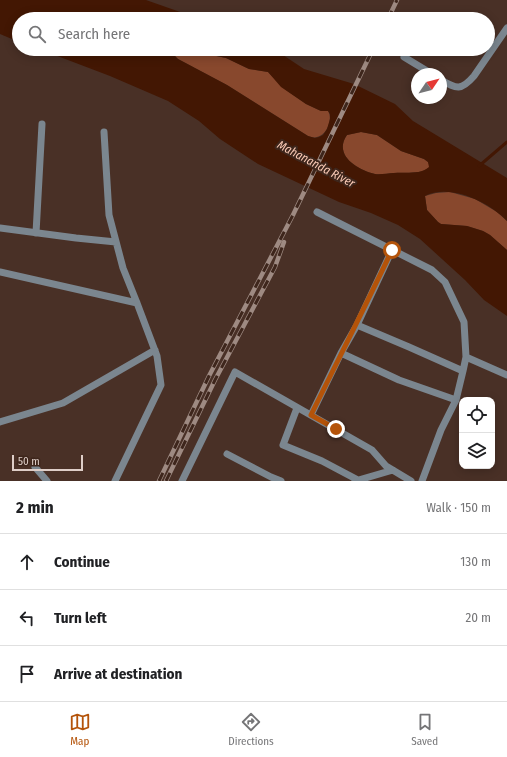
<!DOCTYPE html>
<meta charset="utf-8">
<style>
body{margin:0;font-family:"Fira Sans Condensed",sans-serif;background:#f6f6f6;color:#202124}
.controls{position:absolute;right:12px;bottom:12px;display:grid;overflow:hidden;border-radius:8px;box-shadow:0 2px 10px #0003}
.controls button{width:36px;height:36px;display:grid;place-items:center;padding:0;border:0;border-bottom:1px solid #e0e0e0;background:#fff;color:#202124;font:20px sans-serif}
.compass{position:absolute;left:411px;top:68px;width:36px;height:36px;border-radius:50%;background:#fff;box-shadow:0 2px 10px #0003;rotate:55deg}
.scale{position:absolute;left:12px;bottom:10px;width:71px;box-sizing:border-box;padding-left:4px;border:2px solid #decec8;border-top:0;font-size:11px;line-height:14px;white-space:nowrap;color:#decec8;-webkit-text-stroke:3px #3e261c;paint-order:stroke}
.stop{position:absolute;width:12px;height:12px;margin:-9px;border:3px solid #b45309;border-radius:50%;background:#fff}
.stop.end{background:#b45309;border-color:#fff;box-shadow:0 1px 4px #0008}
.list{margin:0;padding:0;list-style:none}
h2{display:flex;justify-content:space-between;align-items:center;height:52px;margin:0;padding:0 16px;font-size:17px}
h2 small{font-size:13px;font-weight:400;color:#757577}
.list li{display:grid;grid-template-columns:26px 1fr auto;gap:12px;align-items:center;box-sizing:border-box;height:56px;padding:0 16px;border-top:1px solid #e0e0e0}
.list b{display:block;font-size:15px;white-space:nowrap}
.list em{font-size:13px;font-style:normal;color:#757577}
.icon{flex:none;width:22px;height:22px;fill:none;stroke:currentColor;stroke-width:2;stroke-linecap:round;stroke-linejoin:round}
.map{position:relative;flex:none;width:507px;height:481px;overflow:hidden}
.search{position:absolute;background:#fff;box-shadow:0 2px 10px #0003;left:12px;right:12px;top:12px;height:44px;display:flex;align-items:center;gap:10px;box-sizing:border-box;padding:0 14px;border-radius:22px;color:#757577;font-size:15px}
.sheet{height:220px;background:#fff}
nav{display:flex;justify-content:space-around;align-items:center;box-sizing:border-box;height:56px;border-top:1px solid #e0e0e0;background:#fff;font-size:11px;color:#757577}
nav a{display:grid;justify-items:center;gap:2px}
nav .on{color:#b45309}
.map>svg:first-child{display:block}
.green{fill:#88482d}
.water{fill:#431703;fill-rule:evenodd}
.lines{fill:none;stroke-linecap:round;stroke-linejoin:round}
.stream{stroke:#431703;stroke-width:3}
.minor{stroke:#7b868f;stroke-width:7}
.rail-casing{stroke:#9e8a82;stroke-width:4.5}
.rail{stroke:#3e261c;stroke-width:3;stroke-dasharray:9;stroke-linecap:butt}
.route{stroke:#b45309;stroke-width:5}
.labels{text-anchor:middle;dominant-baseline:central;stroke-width:4;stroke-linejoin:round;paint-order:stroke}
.water-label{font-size:12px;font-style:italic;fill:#f9c9b5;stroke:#3e261c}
</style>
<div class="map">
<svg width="507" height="481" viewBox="0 0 507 481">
<rect width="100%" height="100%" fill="#493026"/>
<!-- green -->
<path class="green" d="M173,49H196L207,54L226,58L249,69L268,72L286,90L306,104L321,111H328C333,119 327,135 317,137C314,138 311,137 308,136L227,85L178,59L175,56Z
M361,132L377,135L401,151L424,159L428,162L430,167C420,175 405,172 394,173C388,173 381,175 375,174C357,170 333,155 347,135Z
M450,192L475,199L497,212L507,221V250L490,235L483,231L467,226L441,224L438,222L427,210L425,196L436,193Z"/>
<!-- water -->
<path class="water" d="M0,0H146L200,19H19V42L0,34Z
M39,49H173L175,56L178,59L227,85L308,136L315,138L319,137L323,135L327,129L330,119V114L328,111H321L306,104L281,87L268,72L249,69L226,58L207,54L196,49H274L304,69L354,84L395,104L413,121L507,178V221C489,202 450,183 425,196L427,210L438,222L441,224L467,226L483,231L490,235L507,250V316L484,300L465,280L420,239L398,225L371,213L339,202L258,164L220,139L199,121L168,101L110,76ZM361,132L377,135L401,151L424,159L428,162L429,167C420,175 405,172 394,173C388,173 381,175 375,174C357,170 333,155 347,135Z"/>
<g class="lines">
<!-- stream -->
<path class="stream" d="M479,166L507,142"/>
<!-- minor -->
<path class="minor" d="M404,57L432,74
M441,80C457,89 461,91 474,76L507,28
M104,132L109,215L123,268L137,303L157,356L161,385L115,481
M317,212L432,270L445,282L464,322L466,357L463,371L456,400L441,430L422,481
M0,228L76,238L116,242
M36,233L42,124
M0,272L137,303
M357,325L409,347L463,371
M341,353L399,380L456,400
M466,357L507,375
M297,408L283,445L322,461L358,480
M311,415L341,353L357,325L392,250
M0,422L63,403L155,350
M227,454L271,477L281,481
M35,467L47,481
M182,481L235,372L372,450L386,466L411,481
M355,481L393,470"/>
<!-- rail casing -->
<g class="rail-casing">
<path id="rail" d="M388,19L397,0
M159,481L209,376L293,215L373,49
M166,481L215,380L275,267L284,242"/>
</g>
<!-- rail -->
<use href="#rail" class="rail"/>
</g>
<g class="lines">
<!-- route -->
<path class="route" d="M336,429L311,415C338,360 366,305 392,250"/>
</g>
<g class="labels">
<!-- water labels -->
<g class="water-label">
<text transform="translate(316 164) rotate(28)">Mahananda River</text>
</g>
</g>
</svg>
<div class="controls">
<button><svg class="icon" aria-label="locate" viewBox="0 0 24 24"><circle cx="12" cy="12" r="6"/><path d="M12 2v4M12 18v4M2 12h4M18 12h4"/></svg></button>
<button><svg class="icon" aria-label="layers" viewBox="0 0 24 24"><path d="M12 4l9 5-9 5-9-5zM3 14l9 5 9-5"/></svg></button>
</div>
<svg class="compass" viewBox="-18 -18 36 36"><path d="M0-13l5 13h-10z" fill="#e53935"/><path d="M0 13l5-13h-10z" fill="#757577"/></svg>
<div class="scale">50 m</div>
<div class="stop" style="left:392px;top:250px"></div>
<div class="stop end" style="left:336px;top:429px"></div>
<div class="search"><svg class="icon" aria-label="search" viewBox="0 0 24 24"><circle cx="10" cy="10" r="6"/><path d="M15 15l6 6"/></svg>Search here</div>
</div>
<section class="sheet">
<h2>2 min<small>Walk · 150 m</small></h2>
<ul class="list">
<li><svg class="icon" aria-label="ahead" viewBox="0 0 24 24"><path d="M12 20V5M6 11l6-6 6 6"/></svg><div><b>Continue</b></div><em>130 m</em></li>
<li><svg class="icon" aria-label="left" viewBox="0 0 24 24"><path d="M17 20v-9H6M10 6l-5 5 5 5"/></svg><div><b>Turn left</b></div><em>20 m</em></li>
<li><svg class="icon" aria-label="arrive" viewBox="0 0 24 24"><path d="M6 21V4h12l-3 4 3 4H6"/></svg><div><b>Arrive at destination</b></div></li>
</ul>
</section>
<nav>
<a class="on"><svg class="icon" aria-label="map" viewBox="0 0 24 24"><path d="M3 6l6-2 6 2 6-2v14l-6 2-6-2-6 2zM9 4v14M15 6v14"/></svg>Map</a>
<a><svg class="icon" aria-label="directions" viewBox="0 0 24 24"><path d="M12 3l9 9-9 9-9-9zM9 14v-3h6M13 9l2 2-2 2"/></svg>Directions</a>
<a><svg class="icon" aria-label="saved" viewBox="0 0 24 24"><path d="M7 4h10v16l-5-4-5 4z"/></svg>Saved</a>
</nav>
